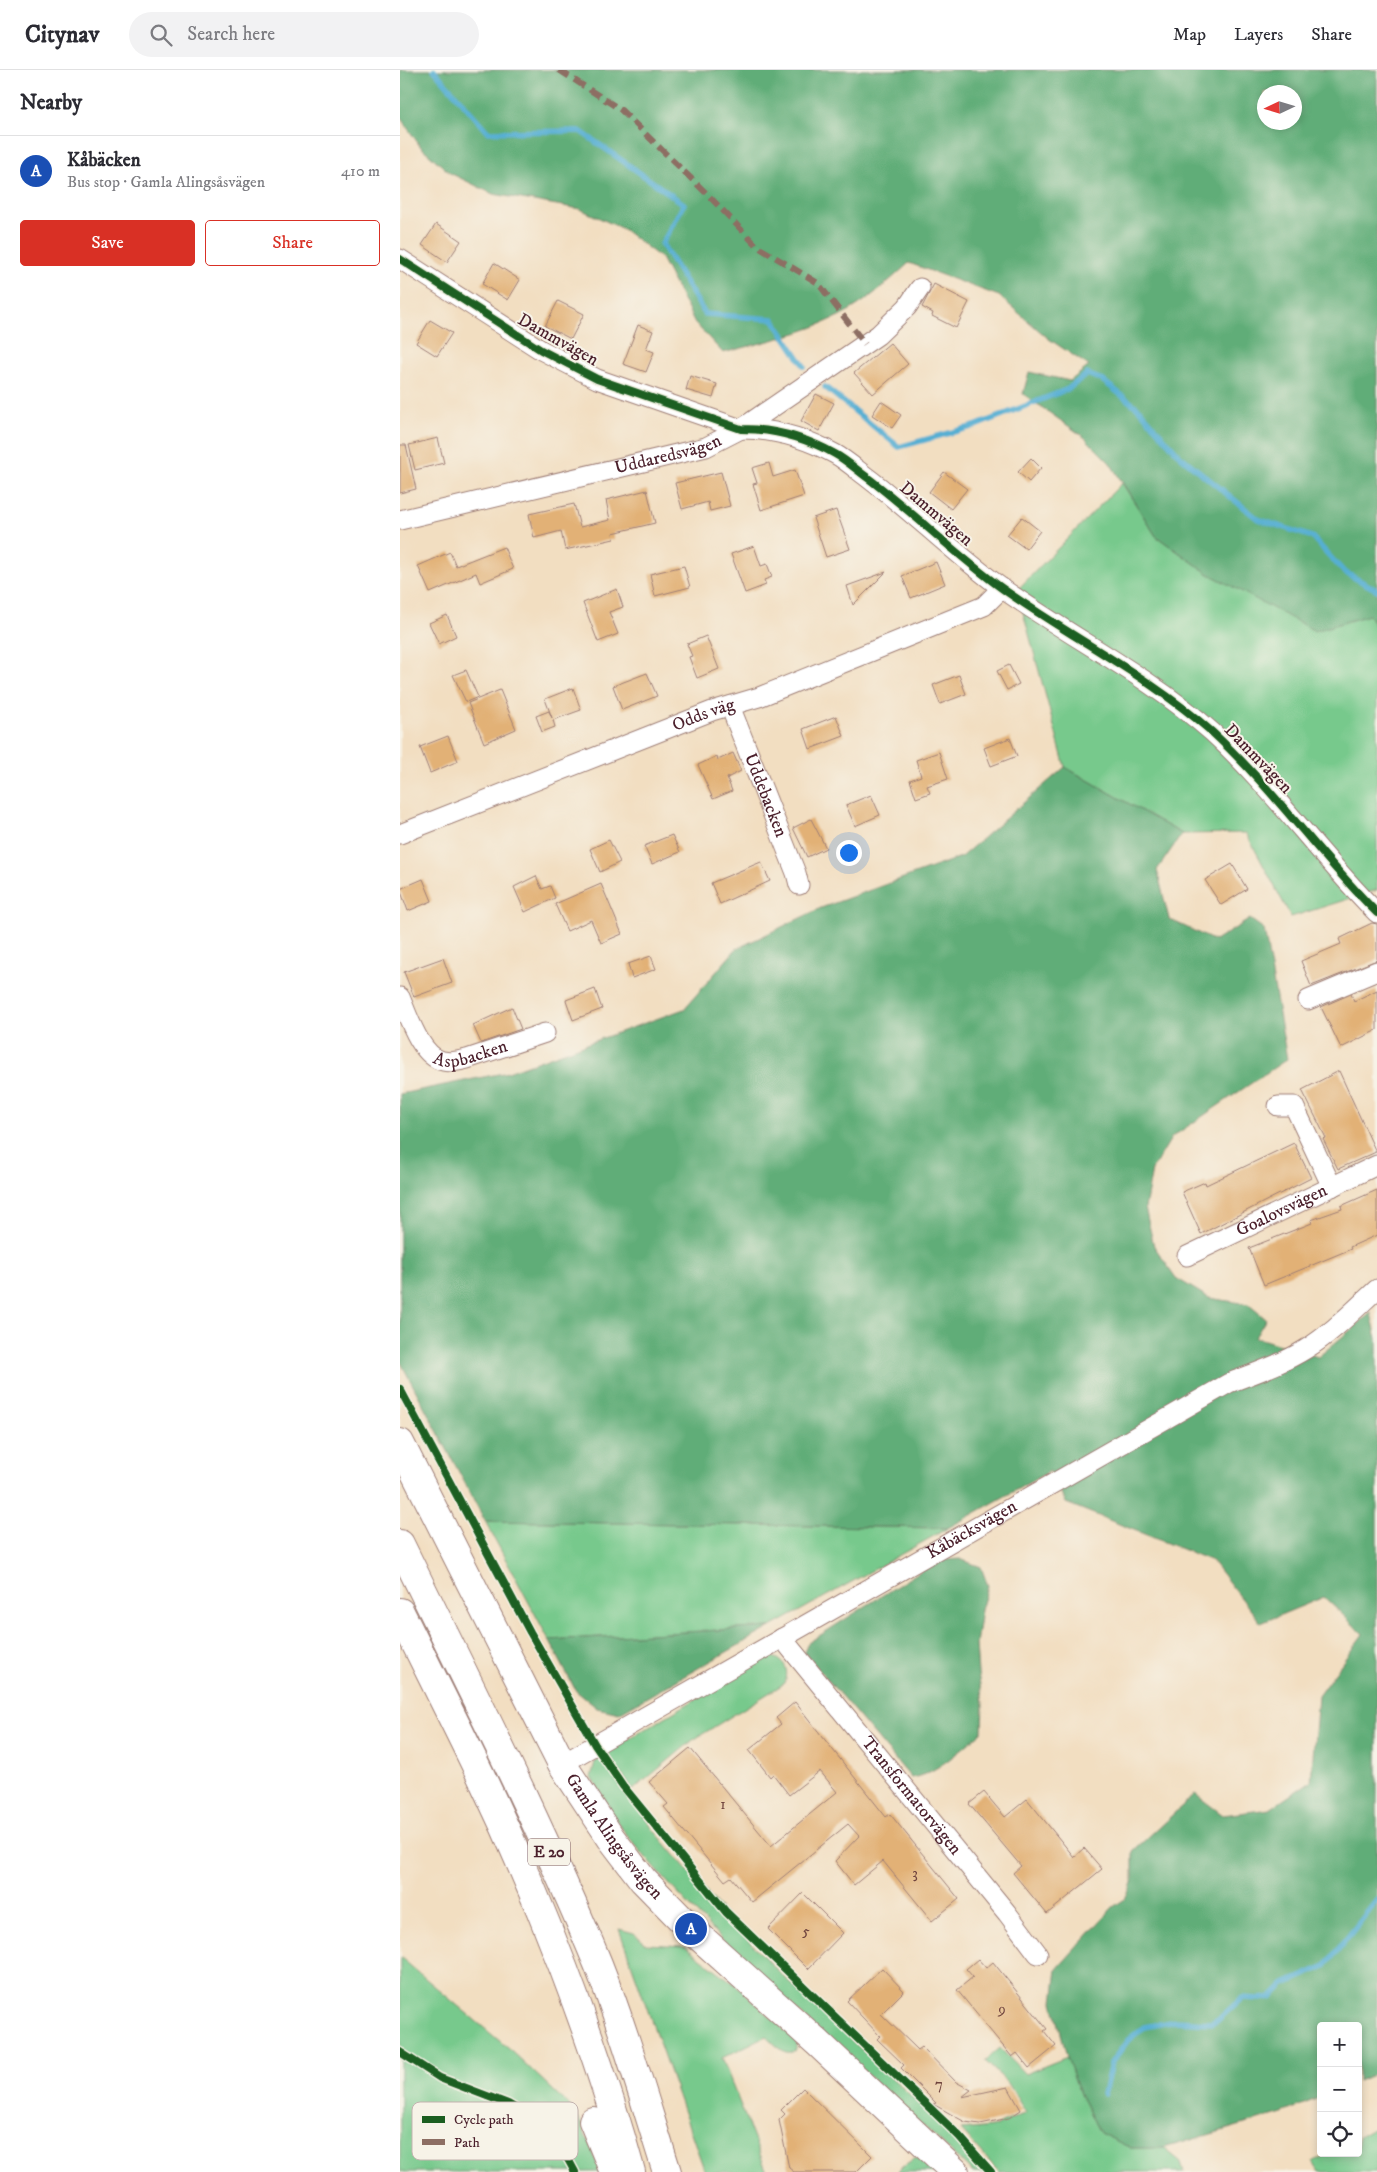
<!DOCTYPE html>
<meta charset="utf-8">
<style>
body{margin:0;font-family:"IM FELL DW Pica",serif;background:#f2f2f3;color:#2b2b33}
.controls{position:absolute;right:15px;bottom:15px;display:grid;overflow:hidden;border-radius:5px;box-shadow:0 2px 8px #0003}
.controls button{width:45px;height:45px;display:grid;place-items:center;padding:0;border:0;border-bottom:1px solid #e1e1e2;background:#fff;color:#2b2b33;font:25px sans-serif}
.compass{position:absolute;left:857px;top:15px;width:45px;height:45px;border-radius:50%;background:#fff;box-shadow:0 2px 8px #0003;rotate:266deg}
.you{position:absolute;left:448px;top:782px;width:18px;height:18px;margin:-12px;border:4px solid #fff;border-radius:50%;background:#1a73e8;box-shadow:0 0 0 8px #1a73e833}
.badge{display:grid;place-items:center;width:32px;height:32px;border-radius:50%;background:#d93025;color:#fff;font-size:16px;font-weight:700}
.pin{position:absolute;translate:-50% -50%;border:2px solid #fff;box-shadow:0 1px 5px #0006}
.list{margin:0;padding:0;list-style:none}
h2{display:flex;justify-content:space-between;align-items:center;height:65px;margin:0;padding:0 20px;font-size:21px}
h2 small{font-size:16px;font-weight:400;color:#7c7c81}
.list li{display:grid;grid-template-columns:32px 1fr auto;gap:15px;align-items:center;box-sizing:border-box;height:70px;padding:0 20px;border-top:1px solid #e1e1e2}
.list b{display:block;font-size:19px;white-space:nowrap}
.list p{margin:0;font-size:16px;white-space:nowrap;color:#7c7c81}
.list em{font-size:16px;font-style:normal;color:#7c7c81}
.actions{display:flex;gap:10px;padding:15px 20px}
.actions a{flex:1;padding:11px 0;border:1px solid #d93025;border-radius:5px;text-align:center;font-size:18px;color:#d93025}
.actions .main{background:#d93025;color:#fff}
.icon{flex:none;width:28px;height:28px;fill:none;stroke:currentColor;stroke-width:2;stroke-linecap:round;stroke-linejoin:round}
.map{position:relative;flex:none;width:977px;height:2102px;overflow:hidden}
header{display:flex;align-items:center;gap:30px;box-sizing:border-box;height:70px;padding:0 25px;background:#fff;border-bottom:1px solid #e1e1e2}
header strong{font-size:24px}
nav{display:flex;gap:28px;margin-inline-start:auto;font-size:18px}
.search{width:350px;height:45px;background:#f2f2f3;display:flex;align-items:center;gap:12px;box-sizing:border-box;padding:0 18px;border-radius:28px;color:#7c7c81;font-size:19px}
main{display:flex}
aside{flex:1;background:#fff}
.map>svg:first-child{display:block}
.green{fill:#77c98c;stroke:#60745c}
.forest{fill:#61ad78;stroke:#566652;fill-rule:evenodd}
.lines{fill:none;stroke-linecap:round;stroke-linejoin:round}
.stream{stroke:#56afd3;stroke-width:5.5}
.building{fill:#e2b176}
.street-casing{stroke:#9e7e76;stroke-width:21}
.secondary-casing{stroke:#9e7e76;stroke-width:30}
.highway-casing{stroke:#9e7e76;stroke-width:30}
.street{stroke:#fff;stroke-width:19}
.secondary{stroke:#fff;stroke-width:28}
.highway{stroke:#fff;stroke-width:28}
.quiet{stroke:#8d6e63;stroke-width:6;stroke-dasharray:12 6;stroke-linecap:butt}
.cycleway-casing{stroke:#f7f3e8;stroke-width:11}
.cycleway{stroke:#1b5e20;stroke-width:8}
.labels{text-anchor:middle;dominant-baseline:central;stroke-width:4;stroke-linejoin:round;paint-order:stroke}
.number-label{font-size:15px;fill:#70443e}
.shield{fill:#f7f3e8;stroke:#7e5f64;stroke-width:1}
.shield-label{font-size:16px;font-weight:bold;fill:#4a1f2b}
.street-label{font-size:18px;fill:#4a1f2b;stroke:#f7f3e8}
.key{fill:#f7f3e8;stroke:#c3b3af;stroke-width:1}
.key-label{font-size:14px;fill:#4a1f2b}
</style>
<header>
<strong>Citynav</strong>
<div class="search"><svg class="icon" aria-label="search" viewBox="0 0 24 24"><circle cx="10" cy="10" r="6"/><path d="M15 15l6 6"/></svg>Search here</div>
<nav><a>Map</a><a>Layers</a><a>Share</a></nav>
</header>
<main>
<aside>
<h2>Nearby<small></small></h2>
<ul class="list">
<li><span class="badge" style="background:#1a4fb4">A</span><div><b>Kåbäcken</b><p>Bus stop · Gamla Alingsåsvägen</p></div><em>410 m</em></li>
</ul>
<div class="actions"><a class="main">Save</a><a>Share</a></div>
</aside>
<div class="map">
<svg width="977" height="2102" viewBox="0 0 977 2102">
<rect width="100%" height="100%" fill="#f7f3e8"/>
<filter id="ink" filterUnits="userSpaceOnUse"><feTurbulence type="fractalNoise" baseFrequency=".02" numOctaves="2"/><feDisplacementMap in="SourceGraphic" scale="10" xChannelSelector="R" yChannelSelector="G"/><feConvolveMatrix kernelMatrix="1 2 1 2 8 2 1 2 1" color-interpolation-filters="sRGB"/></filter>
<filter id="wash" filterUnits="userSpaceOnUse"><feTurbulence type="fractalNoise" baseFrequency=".0096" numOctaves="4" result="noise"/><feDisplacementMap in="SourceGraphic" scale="20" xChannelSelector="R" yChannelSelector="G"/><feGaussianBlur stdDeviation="1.12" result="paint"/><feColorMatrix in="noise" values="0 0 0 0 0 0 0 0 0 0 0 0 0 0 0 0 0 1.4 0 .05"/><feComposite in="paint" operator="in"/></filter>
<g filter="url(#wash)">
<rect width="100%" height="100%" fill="#f2dec1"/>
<!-- green -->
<path class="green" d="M722,413L756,466L809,504L844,522L969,545L977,558V820L891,847L846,763L782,764L665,697L617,520Z
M85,1451L548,1458L371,1557L149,1570Z
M372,1587C386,1590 389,1601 385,1613L293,1670L233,1720L206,1682L364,1589Z
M202,1688L253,1759L332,1853L382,1905L537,2050L587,2102H572C549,2079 524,2057 500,2035C399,1941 290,1850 207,1739L209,1737L191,1707L195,1692Z
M219,1859L234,1863L246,1874L285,1876L341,1919L396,1971V1980C386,1988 374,1973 366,1966L322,1988L367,2102H305Z
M0,1887L115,1984L176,2042L201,2102H0Z
M600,1978L625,2004L667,1987L680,2024L700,2063L731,2078H764L781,2092L784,2102H599L561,2060L592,2057L626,2043L608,2013L585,1991Z
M974,2058L977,2062V2102H919L913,2092L928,2083H958V2067Z
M515,2088L526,2091L536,2102H498L503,2096Z"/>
<!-- forest -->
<path class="forest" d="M0,0H977V558L969,545L915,561L809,504L756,466L710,393L684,367L623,324L629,302L670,311L689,296L649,269L599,226L509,193C488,212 467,232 441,245C407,263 360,273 323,283L295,253L261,188L223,159L180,139L93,124L50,103L20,76L0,47ZM894,22V52H864V22Z
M665,697L782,764L757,800L769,849L815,871L850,849L864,859L887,989L772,1067L752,1100L745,1138L754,1176L776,1208L809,1228L848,1234L866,1249L855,1267L918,1287L971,1243L977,1269V2003L958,2011V1956H921V2027L882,2043L764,2078H731L700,2063L680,2024L667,1987L653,1932L657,1899L713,1837L725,1829L733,1811V1781L795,1724L823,1745L870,1739L911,1711L918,1626L963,1564L924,1527L861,1553L812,1491L666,1433L650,1401L548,1458L85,1451L0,1291V1024L108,1002L284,939L336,879L421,838L561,787Z
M560,1489L581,1497L588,1516L581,1540L576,1574L578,1603L583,1633L582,1662C561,1679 537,1704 511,1708L404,1582L408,1573L525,1498L541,1490Z
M371,1557L219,1643L197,1638L176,1621L149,1570Z"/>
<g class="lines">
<!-- stream -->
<path class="stream" d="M34,0L88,62L180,61L284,134L262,174L305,244L373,249L404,296
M425,317L499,377L575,356L668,319L687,304L702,310L738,338L780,386L858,449L912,467L944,502L977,520
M704,2024L711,1993L728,1970L744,1957L775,1951L811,1953L820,1948L842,1928L860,1929L871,1927L883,1915L925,1896L977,1830"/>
</g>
<g id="blocks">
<!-- building -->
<path class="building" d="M36,154L61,171L47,192L22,175Z
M94,193L120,210L108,230L82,214Z
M534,214L569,232L556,258L532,246L533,243L522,237Z
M158,231L184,244L171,269L145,256Z
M30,250L52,263L37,286L16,273Z
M238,255L253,261L246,279L254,282L246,302L223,294Z
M490,273L508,294L473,324L454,303Z
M290,306L317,314L313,328L286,320Z
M416,324L434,333L419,361L401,351Z
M481,331L501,345L492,358L472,345Z
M38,368L44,393L15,400L9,375Z
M0,375H6L16,419L0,423Z
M631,388L641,398L629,412L618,402Z
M369,393L373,407L395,400L404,426L361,440L353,414L357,413L352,398Z
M321,402L330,436L310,441L308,432L282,439L275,413Z
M544,402L567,419L551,439L529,422Z
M247,420L255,453L213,463L214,469L165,480L161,461L134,468L129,444L174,434L180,457L210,450L206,430Z
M436,440L450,479L426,487L413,448Z
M622,447L640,461L626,479L607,465Z
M354,476L361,496L367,494L372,507L364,510L366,515L345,523L331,484Z
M104,477L113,499L80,513L76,503L30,523L18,496L50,482L56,496Z
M536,492L545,514L511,528L502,506Z
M284,496L290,517L255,526L250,504Z
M486,502L453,535L447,516Z
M217,519L223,537L209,542L218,564L198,572L183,533Z
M47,545L56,566L39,574L29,553Z
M306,566L319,599L297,608L289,587L292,586L287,574Z
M609,595L619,614L607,620L597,601Z
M66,600L78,627L66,632L53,605Z
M247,603L257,626L222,640L213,616Z
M559,605L566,624L540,634L533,615Z
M173,618L181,640L153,650L155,657L142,662L136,646L149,641L152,648L145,629Z
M100,620L116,659L84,673L68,633Z
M436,646L444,666L410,679L403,659Z
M48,666L58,691L30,703L20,677Z
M610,668L617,686L591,696L584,678Z
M539,682L548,709L527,716L530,723L516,728L510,710L521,706L516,690Z
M333,683L341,701L327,708L332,721L313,729L298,695L317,686L318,690Z
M471,725L480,745L455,756L446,735Z
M411,749L426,778L407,787L393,758Z
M272,765L280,782L252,794L244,776Z
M209,770L220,792L200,802L190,779Z
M361,792L370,811L320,834L311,813Z
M832,794L847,819L821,835L805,810Z
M136,806L142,819L150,816L155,828L125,842L114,817Z
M23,809L32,831L8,841L0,819Z
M201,814L222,864L201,873L191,850L167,861L155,834Z
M972,853L977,854V890L911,916L901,891L941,874L939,869Z
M251,886L256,899L232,908L228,894Z
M43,888L52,913L14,927L4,902Z
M195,919L202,939L173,950L166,930Z
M977,920V960L941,978L921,937L951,924L954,931Z
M112,937L121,959L81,973L73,955Z
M939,1001L976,1082L938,1099L923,1069L926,1068L902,1020Z
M894,1073L911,1108L801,1164L782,1122L805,1112L806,1115Z
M977,1120V1165L950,1177L951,1179L864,1215L849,1178L912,1153L911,1150L942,1139L941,1136Z
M395,1632L486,1747L490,1744L559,1829L532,1851L483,1791L454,1815L435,1791L459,1766L448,1754L352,1832L331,1807L325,1811L264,1737L268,1734L249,1712L290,1678L371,1776L437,1722L420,1701L389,1725L373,1704L370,1707L349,1680L381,1654L376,1648Z
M584,1722L605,1747L627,1729L674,1787L684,1778L702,1799L647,1844L613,1803L621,1796L569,1734Z
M403,1823L443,1863L408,1899L368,1859Z
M578,1889L586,1898L593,1892L647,1959L644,1961L656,1976L629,1998L617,1983L612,1987L557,1920L573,1907L566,1899Z
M482,1898L504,1921L481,1944L518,1980L522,1977L556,2012L571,2020L562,2027L608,2017L621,2040L609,2048L580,2054L565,2052L533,2034L536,2033L501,1998L504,1995L477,1969L480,1966L447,1931Z
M403,2018L472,2086L456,2102H394L389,2098L379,2050L385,2044L381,2040Z"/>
</g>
</g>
<g filter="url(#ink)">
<use href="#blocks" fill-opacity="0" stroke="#9e7e76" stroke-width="1"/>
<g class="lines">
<!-- street casing -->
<g class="street-casing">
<g id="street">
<path d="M0,189L141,280L197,309L341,359C374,359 406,368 435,384C446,390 457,400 468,408C514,443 556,485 603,519C672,568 749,606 812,662C872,717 919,785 977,843"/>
<path id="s1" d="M0,450L306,377L341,359L478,265L507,237L520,218"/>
<path id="s2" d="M330,636L396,803L399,815"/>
<path id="s3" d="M0,764L312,641L359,627L584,536L602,518"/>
<path id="s4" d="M0,927C8,946 21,987 43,991C51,993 59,991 67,989L145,963"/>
<path d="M908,930L977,901"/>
<path d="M878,1036H894L932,1117"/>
<path id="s5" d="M787,1186L977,1095"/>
<path id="s6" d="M382,1568L607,1843L638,1884"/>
<path id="s7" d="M162,1694L829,1313C855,1303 882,1294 906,1279C932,1263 954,1240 977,1219"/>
</g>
</g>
<!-- secondary casing -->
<g class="secondary-casing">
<g id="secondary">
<path id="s8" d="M0,1373L162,1694L211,1768L243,1810L291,1859L418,1973L555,2102"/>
</g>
</g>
<!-- highway casing -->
<g class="highway-casing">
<path id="highway" d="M0,1474C68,1613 139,1751 198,1894C225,1962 245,2033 267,2102
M0,1542C26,1595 53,1648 79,1702C139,1827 194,1968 231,2102
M193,2051L214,2102"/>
</g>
<!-- street -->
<use href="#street" class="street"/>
<!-- secondary -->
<use href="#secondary" class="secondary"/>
<!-- highway -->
<use href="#highway" class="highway"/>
<!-- quiet -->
<path class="quiet" d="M159,0L221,40L306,123L358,177L418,213L465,274"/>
<!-- cycleway casing -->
<g class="cycleway-casing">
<path id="cycleway" d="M0,189L141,280L197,309L341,359C374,359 406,368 435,384C446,390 457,400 468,408C514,443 556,485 603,519C672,568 749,606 812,662C872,717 919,785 977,843
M0,1319L130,1562L195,1675L223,1716L326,1842L559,2066L591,2102
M0,1982L40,2008L108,2034L133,2049L157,2069L175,2102"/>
</g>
<!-- cycleway -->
<use href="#cycleway" class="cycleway"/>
</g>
</g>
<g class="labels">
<!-- number labels -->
<g class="number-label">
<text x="323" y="1734">1</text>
<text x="515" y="1803">3</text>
<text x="406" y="1861">5</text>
<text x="602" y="1939">9</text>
<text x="539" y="2014">7</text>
</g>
<!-- shield labels -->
<rect class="shield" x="128" y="1768.5" width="42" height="27" rx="4"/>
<g class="shield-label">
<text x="149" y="1782">E 20</text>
</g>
<!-- street labels -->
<g class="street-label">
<text transform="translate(158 270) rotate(29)">Dammvägen</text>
<text stroke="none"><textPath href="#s1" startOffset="276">Uddaredsvägen</textPath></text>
<text transform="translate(536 444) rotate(40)">Dammvägen</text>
<text stroke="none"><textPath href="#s3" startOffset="326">Odds väg</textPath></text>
<text transform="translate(858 689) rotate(46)">Dammvägen</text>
<text stroke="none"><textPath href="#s2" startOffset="96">Uddebacken</textPath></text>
<text stroke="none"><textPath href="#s4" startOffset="108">Aspbacken</textPath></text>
<text stroke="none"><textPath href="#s5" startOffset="105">Goalovsvägen</textPath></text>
<text stroke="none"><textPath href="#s7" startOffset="472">Kåbäcksvägen</textPath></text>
<text stroke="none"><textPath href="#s6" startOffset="204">Transformatorvägen</textPath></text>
<text stroke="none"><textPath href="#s8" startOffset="449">Gamla Alingsåsvägen</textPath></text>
</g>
</g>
<!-- legend -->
<rect x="12" y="2032" width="166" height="58" rx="8" class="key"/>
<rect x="22" y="2046" width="23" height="7" fill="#1b5e20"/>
<rect x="22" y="2069" width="23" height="6" fill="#8d6e63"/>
<g class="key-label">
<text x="54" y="2054">Cycle path</text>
<text x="54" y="2077">Path</text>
</g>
</svg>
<div class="controls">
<button>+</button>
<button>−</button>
<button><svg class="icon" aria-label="locate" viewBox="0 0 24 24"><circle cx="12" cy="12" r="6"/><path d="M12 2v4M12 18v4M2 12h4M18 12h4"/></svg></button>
</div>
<svg class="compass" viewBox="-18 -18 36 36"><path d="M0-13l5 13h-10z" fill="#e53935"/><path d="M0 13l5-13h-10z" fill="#7c7c81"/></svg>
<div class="you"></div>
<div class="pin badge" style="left:291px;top:1859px;background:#1a4fb4">A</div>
</div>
</main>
